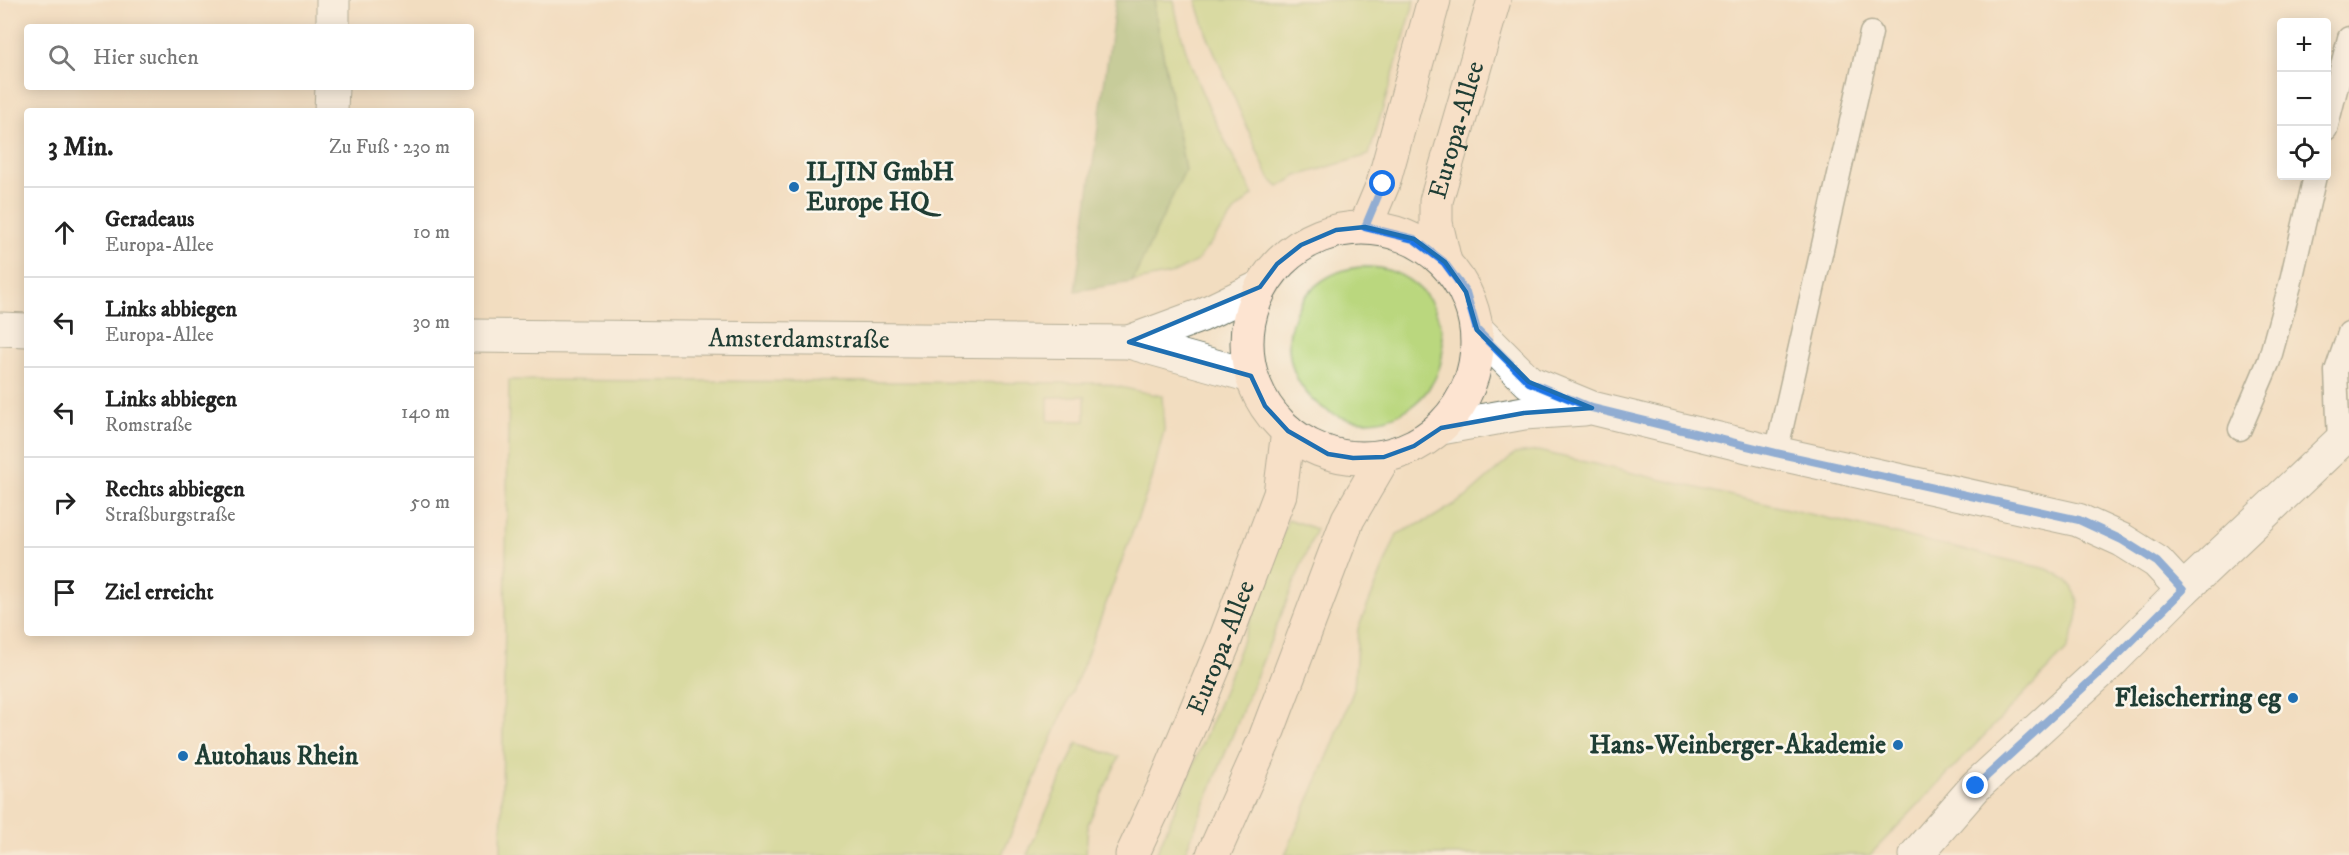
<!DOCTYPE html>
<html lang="de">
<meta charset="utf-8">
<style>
body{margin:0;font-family:"IM FELL DW Pica",serif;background:#f6f6f6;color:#222}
.controls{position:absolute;right:18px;top:18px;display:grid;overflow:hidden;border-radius:6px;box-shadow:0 3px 15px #0003}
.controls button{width:54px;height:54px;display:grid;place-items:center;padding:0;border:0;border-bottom:2px solid #e0e0e0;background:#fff;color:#222;font:30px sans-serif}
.stop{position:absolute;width:18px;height:18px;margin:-14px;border:4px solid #1a73e8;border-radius:50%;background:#fff}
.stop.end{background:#1a73e8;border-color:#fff;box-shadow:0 2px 6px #0008}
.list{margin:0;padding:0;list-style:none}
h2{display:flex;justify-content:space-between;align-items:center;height:78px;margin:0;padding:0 24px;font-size:26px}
h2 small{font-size:20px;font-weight:400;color:#767676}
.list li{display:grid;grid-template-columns:39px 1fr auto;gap:18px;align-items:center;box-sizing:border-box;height:90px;padding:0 24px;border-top:2px solid #e0e0e0}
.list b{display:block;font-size:22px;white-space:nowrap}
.list p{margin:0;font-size:20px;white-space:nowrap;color:#767676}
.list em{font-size:20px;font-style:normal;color:#767676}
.icon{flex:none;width:33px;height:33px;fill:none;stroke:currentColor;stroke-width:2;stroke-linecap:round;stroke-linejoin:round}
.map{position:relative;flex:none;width:2349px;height:855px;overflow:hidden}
.search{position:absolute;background:#fff;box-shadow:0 3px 15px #0003;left:24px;top:24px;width:450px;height:66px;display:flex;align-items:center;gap:15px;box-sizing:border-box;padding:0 21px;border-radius:6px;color:#767676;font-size:22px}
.panel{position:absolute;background:#fff;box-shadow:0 3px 15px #0003;left:24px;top:108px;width:450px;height:528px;border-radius:6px}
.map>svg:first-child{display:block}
.green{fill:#bad77e;stroke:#6c8a59;stroke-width:1.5;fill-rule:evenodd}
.forest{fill:#93b86d;stroke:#597a50;stroke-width:1.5}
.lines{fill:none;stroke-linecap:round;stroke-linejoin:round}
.lane-casing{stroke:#697565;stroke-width:25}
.street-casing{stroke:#697565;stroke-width:35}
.secondary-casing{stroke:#697565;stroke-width:35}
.lane{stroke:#fff;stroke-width:22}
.street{stroke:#fff;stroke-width:33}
.secondary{stroke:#fde4d1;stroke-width:33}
.route{stroke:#1a73e8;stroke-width:8}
.marked{fill:none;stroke:#1f6fb2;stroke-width:4.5;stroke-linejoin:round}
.poi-dot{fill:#1f6fb2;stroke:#fbf7ec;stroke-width:2}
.labels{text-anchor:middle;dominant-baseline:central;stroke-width:5;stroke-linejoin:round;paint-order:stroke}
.street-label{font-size:26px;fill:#1f3d34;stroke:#fbf7ec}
.poi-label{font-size:26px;font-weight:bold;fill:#1f3d34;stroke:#fbf7ec;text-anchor:start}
</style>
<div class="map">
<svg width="2349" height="855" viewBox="0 0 2349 855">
<rect width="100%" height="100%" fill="#fbf7ec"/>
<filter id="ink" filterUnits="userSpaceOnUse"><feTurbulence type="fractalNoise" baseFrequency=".0167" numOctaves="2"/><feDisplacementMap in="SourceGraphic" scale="12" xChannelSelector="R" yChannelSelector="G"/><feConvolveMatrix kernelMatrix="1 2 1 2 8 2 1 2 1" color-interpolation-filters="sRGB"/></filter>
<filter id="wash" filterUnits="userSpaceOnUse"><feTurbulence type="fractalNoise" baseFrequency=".008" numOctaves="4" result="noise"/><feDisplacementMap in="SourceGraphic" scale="24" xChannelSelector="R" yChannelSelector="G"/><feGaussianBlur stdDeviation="1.35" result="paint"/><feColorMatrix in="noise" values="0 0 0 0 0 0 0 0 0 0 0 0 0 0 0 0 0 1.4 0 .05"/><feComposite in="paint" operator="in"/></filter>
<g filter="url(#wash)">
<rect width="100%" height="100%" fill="#f2ddc0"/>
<!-- green -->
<path class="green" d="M1155,0H1174C1183,66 1223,137 1253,195L1236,210L1197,261L1174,273L1132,282L1185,170L1155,12Z
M1196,0H1415L1369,155L1297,176L1279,187L1269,178L1207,35Z
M1289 344a77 77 0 1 1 154 0a77 77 0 1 1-154 0Z
M509,380L1101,383L1162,396L1164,430L1152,479L1083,666L1002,855H501ZM1085,396V421H1048V397Z
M1538,451L2047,569C2053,572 2062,576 2067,581C2087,601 2076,627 2067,649L1870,855H1285L1333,744L1354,689L1358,629L1397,534L1432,518L1465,498L1515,454Z
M1288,519L1316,529L1184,855H1156L1222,696Z
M1077,743L1119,757L1088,824L1086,855H1027Z"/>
<!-- forest -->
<path class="forest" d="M1116,0H1155V12L1185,170L1132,282L1075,291Z"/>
</g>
<g filter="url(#ink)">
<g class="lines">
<!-- lane casing -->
<g class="lane-casing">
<path id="lane" d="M2326,129L2349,38
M2240,429L2269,361L2290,285L2315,176
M2339,442L2336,371L2349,333
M1776,453L1871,33"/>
</g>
<!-- street casing -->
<g class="street-casing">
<g id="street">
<path d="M333,27V0"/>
<path d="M331,111L332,87"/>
<path d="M0,329L27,330"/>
<path d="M1477,330L1529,382L1592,408L1776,453L2078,520L2122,540L2157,562L2183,590"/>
<path id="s1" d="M471,336L1129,342L1251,376"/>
<path d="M1129,342L1202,315L1260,287"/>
<path d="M1441,428L1524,413L1584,409"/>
<path d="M1916,855L1976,786L2109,664L2183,590L2349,433"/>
</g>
</g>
<!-- secondary casing -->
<g class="secondary-casing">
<g id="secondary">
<path d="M1365,227L1383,184L1434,0"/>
<circle cx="1362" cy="343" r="115"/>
<path id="s2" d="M1445,262L1436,223V201L1494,0"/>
<path id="s3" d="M1132,855L1163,789L1224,643L1280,494L1288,431"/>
<path d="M1213,855L1264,741L1348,519L1384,457"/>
</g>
</g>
<!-- lane -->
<use href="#lane" class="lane"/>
<!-- street -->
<use href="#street" class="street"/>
<!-- secondary -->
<use href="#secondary" class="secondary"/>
</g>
</g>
<g class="lines" filter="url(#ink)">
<!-- route -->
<path class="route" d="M1383,184L1365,227L1414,239L1444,262L1466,292L1477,330L1529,382L1592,408L1776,453L2079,520L2122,540L2157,562L2183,590L2109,664L1976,786"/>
</g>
<!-- marked area -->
<path d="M0 0H2349V855H0ZM1365,227L1414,239L1445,262L1466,292L1477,330L1529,382L1592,408L1524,413L1441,428L1414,446L1384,457L1353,458L1328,454L1288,431L1265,406L1251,376L1129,342L1260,287L1277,264L1301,245L1336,230Z" fill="#f2ddc0" fill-opacity=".55" fill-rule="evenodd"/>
<path class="marked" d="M1365,227L1414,239L1445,262L1466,292L1477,330L1529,382L1592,408L1524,413L1441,428L1414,446L1384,457L1353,458L1328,454L1288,431L1265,406L1251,376L1129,342L1260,287L1277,264L1301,245L1336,230Z"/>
<!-- markers -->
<g class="poi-dot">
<circle cx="794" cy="187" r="6"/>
<circle cx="2293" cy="698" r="6"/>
<circle cx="1898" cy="745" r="6"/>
<circle cx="183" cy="756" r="6"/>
</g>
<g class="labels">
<!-- street labels -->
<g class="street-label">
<text stroke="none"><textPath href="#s2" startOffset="136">Europa-Allee</textPath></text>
<text stroke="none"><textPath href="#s1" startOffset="328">Amsterdamstraße</textPath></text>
<text stroke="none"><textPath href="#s3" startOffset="226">Europa-Allee</textPath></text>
</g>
<!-- poi labels -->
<g class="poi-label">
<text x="806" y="172">ILJIN GmbH<tspan x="806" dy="30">Europe HQ</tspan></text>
<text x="2281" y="698" text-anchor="end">Fleischerring eg</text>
<text x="1886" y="745" text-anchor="end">Hans-Weinberger-Akademie</text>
<text x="195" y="756">Autohaus Rhein</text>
</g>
</g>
</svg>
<div class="controls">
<button>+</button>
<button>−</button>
<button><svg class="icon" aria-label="locate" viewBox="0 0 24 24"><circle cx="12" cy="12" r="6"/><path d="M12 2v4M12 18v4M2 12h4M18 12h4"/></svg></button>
</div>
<div class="stop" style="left:1383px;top:184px"></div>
<div class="stop end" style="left:1976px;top:786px"></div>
<div class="search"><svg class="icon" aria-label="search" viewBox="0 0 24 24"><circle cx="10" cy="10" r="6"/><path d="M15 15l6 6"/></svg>Hier suchen</div>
<section class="panel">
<h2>3 Min.<small>Zu Fuß · 230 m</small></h2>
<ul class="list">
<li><svg class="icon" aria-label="ahead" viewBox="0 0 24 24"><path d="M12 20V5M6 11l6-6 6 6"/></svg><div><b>Geradeaus</b><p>Europa-Allee</p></div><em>10 m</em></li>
<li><svg class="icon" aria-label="left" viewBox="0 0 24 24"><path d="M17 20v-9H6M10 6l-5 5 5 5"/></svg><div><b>Links abbiegen</b><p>Europa-Allee</p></div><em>30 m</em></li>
<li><svg class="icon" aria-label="left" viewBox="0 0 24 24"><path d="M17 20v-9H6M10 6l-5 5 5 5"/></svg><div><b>Links abbiegen</b><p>Romstraße</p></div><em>140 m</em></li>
<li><svg class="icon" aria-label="right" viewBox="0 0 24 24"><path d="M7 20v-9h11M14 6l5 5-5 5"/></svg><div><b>Rechts abbiegen</b><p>Straßburgstraße</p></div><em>50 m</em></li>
<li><svg class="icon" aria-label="arrive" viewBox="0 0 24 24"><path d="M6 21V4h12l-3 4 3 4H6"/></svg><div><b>Ziel erreicht</b></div></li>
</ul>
</section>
</div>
